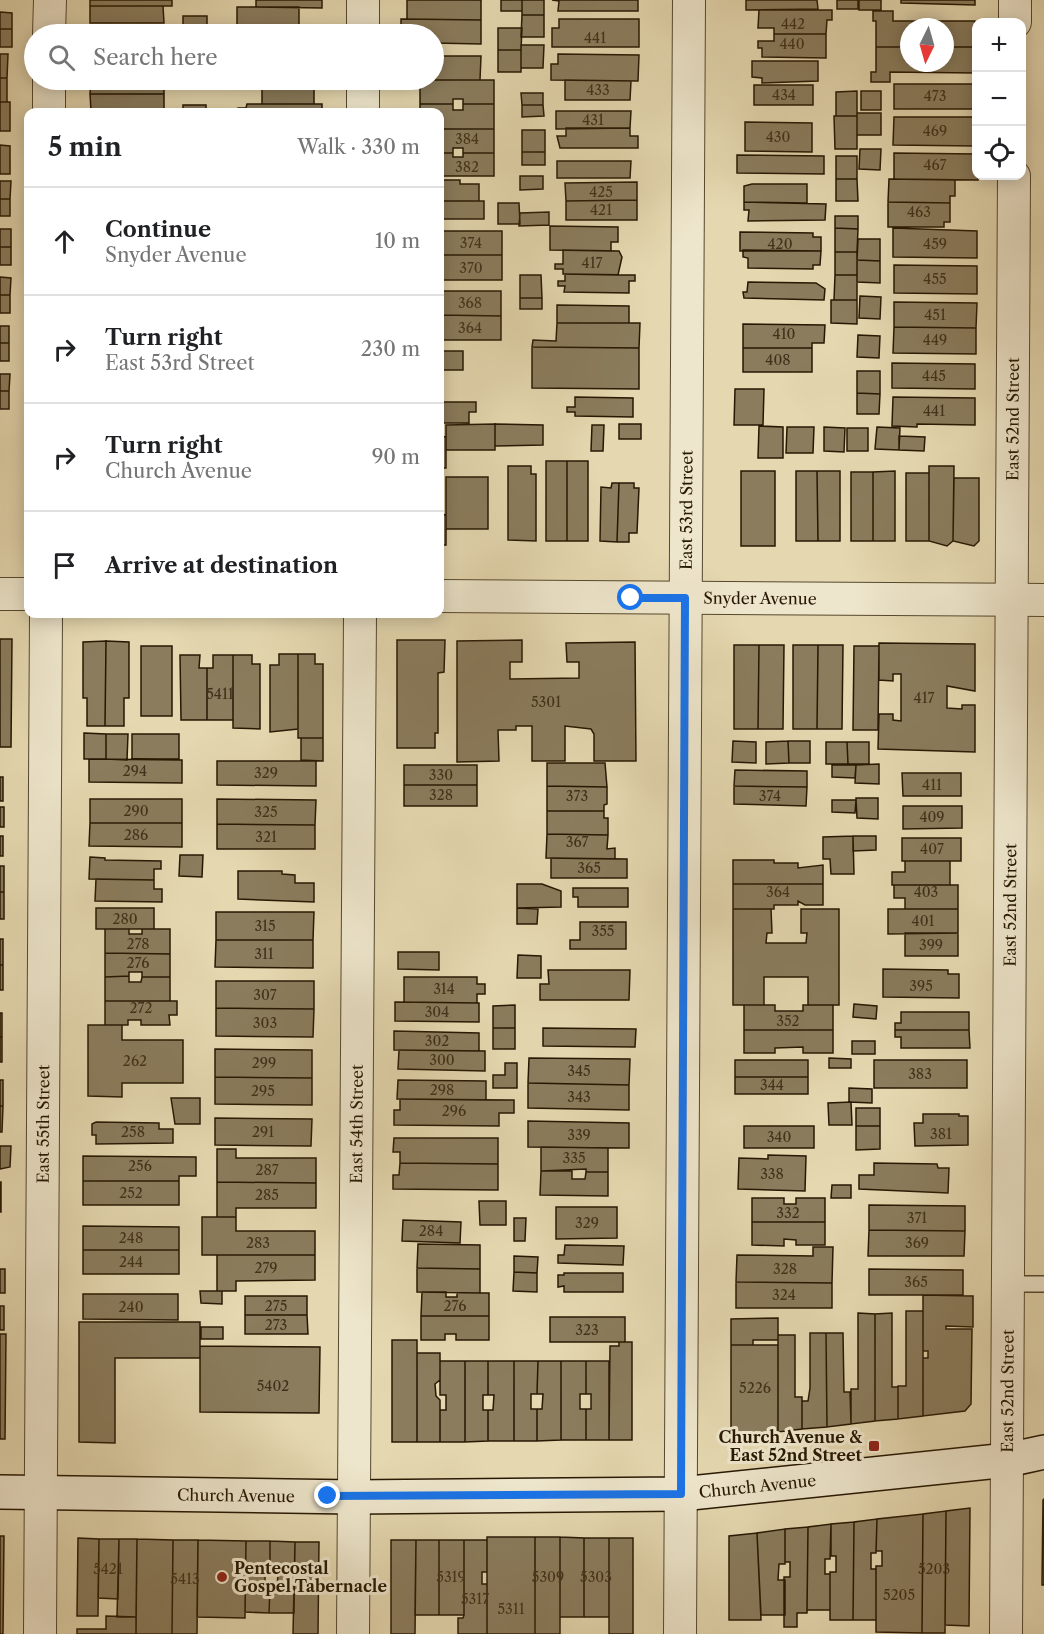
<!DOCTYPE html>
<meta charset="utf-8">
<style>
body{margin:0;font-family:"Libre Caslon Text",serif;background:#f2f2f2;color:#202124}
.controls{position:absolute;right:18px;top:18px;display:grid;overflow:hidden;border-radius:12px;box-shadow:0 3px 15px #0003}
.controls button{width:54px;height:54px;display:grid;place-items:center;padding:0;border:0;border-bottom:2px solid #e0e0e0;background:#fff;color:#202124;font:30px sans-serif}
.compass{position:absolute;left:900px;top:18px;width:54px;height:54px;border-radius:50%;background:#fff;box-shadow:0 3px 15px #0003;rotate:185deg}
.stop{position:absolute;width:18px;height:18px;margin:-14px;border:4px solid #1a73e8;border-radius:50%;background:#fff}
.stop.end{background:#1a73e8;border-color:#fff;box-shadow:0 2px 6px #0008}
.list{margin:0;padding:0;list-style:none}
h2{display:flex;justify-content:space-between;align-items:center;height:78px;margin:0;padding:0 24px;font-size:26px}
h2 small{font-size:20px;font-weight:400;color:#757577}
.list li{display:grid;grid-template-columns:39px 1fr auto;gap:18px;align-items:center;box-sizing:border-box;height:108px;padding:0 24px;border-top:2px solid #e0e0e0}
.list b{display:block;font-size:22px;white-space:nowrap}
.list p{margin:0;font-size:20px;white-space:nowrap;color:#757577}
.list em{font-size:20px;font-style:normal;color:#757577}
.icon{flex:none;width:33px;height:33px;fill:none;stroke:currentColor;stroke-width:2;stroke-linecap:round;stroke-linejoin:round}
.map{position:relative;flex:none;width:1044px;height:1634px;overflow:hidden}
.search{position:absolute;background:#fff;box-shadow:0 3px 15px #0003;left:24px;top:24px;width:420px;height:66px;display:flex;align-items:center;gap:15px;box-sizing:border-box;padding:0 21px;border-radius:33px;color:#757577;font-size:22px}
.panel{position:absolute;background:#fff;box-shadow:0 3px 15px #0003;left:24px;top:108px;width:420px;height:510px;border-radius:12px}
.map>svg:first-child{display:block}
.building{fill:#8a7c5d;stroke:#271803;stroke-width:1.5}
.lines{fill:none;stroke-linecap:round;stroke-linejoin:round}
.service-casing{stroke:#56482e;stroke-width:18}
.minor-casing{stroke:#56482e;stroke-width:34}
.secondary-casing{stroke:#271803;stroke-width:36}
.service{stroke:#eee6cc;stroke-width:15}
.minor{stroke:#eee6cc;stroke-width:32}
.secondary{stroke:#eee6cc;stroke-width:33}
.route{stroke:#1a73e8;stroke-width:8}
.poi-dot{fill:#8f2418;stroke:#eee6cc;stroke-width:2}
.labels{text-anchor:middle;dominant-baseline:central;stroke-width:6;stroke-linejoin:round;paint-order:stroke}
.number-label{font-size:14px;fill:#40311a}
.street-label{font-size:16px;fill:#271803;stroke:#eee6cc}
.poi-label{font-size:16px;font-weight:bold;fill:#271803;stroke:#eee6cc;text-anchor:end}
</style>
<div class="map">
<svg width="1044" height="1634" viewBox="0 0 1044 1634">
<rect width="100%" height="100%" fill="#e5d8b0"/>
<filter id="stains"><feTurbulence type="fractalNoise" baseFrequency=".00333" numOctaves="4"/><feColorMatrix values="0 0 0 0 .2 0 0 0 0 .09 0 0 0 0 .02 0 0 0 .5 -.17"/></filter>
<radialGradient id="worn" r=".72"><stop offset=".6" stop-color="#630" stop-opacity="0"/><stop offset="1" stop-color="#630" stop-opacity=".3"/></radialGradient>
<!-- building -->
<path class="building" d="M90,0H172V6H90Z
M256,0H322V8L256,7Z
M407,0H481V20L407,19Z
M501,0H522V11H501Z
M522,0H544V15H522Z
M552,0H638V11H558L559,1Z
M746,0H817L818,9L746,10Z
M837,0H858V9H837Z
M859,0H881V10H859Z
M901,0H975V5L901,3Z
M90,6H163L164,23H90Z
M237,7H299V32L237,31Z
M759,10H832V20H827L826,34H774V28H758Z
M873,11H893V21H975V47H945V27H909V47H876V21H873Z
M0,12L12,13V29H0Z
M522,15H544V37H521Z
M183,16H207V28H183Z
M401,19L481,20V44L434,43V34H401Z
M559,19H639V47H552V28H559Z
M183,28H207V34H183Z
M498,28H522L521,50H498Z
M0,29H12V47H0Z
M272,31H322V34H272Z
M90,33H163V34H90Z
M774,34H826V58L762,57V48H758V41H774Z
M521,45H544L543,68H521Z
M876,47H909V63H945V47H975V73L890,72V82H871V72H876Z
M498,50H521V72H498Z
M0,54H8L7,78H0Z
M558,54L639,55L638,81L551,80V64H558Z
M434,56H481L480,80H401H434Z
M752,61H818V81L762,83V78L752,77Z
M0,78H7V102H0Z
M91,80H164V94H90Z
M183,80H207V84H183Z
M262,80H314V104H262Z
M420,80H494V104H463V99H453V104H420Z
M565,80L631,81L630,100H565Z
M894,84H976V109H894Z
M754,85H813V105H754Z
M857,91V116H836V92Z
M861,91H881V110H861Z
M521,93H543V105H522Z
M90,94H164V111H91Z
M0,102H10V131H0Z
M247,104H322V112H238V108H246Z
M420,104H453V110H463V104H494V129H440V112H420Z
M183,105H206V112H183Z
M522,105H543L544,116L522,117Z
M556,111H631L630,128L556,129Z
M857,113H881V135H857Z
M834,116H857V149H835Z
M894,117H976V146L893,145Z
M745,122L812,123V152L745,151Z
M566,128H630V136H638V148H560L557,136H566Z
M440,129H494V153H463V148H453V153H440Z
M522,130H545V152H522Z
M0,145L10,146V174H0Z
M860,149H881L880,170L859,169Z
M522,152H545V165H522Z
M440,153H453V157H463V153H494V176H440Z
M894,153L976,154L978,180L894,179Z
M737,155L824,156V174L737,173Z
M836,156H857V179H836Z
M557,161H631L630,178H557Z
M520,176H543V189L520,190Z
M836,179H857L858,201H836Z
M889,179L955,180V196H950V203L888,202Z
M440,180H460V184H479V201H440Z
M0,181H11L10,199H0Z
M637,182V200L566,201L565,183Z
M752,184H807V203L744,202V186Z
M0,199H10V216H0Z
M637,200V220H566V201Z
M440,201H484V219H440Z
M744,202L826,204L825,220L748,221L749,210H744Z
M888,202L950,203V222H944V227H888Z
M498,203H519L520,224H498Z
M549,212V225L519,226L520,213Z
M835,216H858V229L835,228Z
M550,226L618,227V242H611V251L550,250Z
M835,228L858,229L857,252H835Z
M893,228L977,231V258L893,257Z
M0,229H11V247H0Z
M440,231H502V255H440Z
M740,232L813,233V237H821V251H740Z
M858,239H880V261L857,260Z
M0,247H11V265H0Z
M563,250L619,251L622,257L618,275L563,274V269H555V264H563Z
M743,250L821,251L820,265H813V269L748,268V258L743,257Z
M835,252H857V275H835Z
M440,255H502V280H440Z
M857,260L880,261V283L857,282Z
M894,265L977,266V294L894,293Z
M565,274L635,275V281H629V293L564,292L565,286H558V281H565Z
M520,275H541L542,298H520Z
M835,275H857V300H834Z
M0,277L11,278L10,295H0Z
M748,282L816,283L825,289L824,300L744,298L743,292H747Z
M440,291H501V316L440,315Z
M0,295H10V313H0Z
M860,296L881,297L880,319L859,318Z
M520,298H542V309H520Z
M831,300H857V324L831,323Z
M894,302L977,303L976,328L894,327Z
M557,305L629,306V323H557Z
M440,315L501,316V340H440Z
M557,323H640L639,348L532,347L533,340L556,341Z
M743,324L825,325L824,343H812V348H743Z
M0,326H9V343H0Z
M894,327L976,328V354L893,353Z
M858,335L880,336L879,358L857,357Z
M0,343H9V361H0Z
M532,347L639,348V389L532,388Z
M743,348H812V372H743Z
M440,351H463V370H440Z
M892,363L975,364V389L892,388Z
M857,371H880V394L857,393Z
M0,374H10L9,391H0Z
M735,389H764L763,425H734Z
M0,391H9V409H0Z
M857,393L880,394L879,414H857Z
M575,397L633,398V417L575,416V412H567V407H575Z
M893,397L975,398V425L917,424V427L892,426Z
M440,402H476V412H469V423H440Z
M495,424L543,425V445L495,446Z
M495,424V450H446V425Z
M619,424H641V439H619Z
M592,425H604L603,451H591Z
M759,426L783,427V458H758Z
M787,427H814L813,453H786Z
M824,427L845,428L844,452L824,451Z
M877,427L900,428L899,450L875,449Z
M847,428H868V451H847Z
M440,436L446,437V468H440Z
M899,436L925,437L924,451L899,450Z
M546,461H567V541H546Z
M567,461H588V541H567Z
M508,466H531V474H536V541L508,540Z
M929,466H954L953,541L947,546L929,541Z
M741,471H775V546H741Z
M796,471H817L818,541H796Z
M817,471H840V541H818Z
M895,471V541H873V472Z
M851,472H873V541H851Z
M906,473H929V541H906Z
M446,477H488V529H446Z
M954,478H979V541L974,546L953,541Z
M612,483H619L617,542L600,541L601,487L611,488Z
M619,483H634V488H639L637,533H629V542H617Z
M440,514L446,515V545H440Z
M0,639H12L11,747H0Z
M397,640H445L444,672L438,673V733H435V748H397Z
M522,640V662H510V679L579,678V662H567L566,643L635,642L636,761H594V734L591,729L565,726V761H532V726H516V730H498L499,761L457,762V641Z
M106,641L129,642V698H124V726H105Z
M106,641L105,726H87V698H83V642Z
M879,643L975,644V691L947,686V708L962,709V705H975V752L878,749L879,714H893V720L901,721V674H893V681L879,680Z
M734,645H759L758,729H734Z
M759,645H784L783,729H758Z
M793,645H818L817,729H793Z
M818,645H843L842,729H817Z
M141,646H172V716H141Z
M854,646H879L878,730H853Z
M279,654H298V729L270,732V665H279Z
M298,654H315V664H323V738H298Z
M180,655H200L199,668H207V720H181Z
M213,655H233V720H207V668H213Z
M233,655H252V664H260V729L233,728Z
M84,733L106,734V759H84Z
M106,734H128L127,760L106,759Z
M132,734H179V759H132Z
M301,738H323V761L301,760Z
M733,741L756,742V763L732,762Z
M788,741L789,763L766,764V742Z
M788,741H810V763H789Z
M826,742H847L848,764H826Z
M847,742H869V764H848Z
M89,759L182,760V783L89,782Z
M217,761H316V786L217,785Z
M547,763H605L607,787L547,786Z
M879,764V784L855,783L856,765Z
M404,765H477V785H404Z
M832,765H856L855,778L832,777Z
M735,770L807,771V787L734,786Z
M902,773H961V796H903Z
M0,777H3V801H0Z
M404,785H477V806H404Z
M547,786L607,787V804L604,805V811H547Z
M734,786L807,787L806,806L734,804Z
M856,798H878V819L857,818Z
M90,799H182V823H90Z
M217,799L316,800L315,825L217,824Z
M832,800H856L855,813L832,812Z
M903,806H962V828L903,829Z
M0,807H4V827H0Z
M547,811H604V818H608V835L547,834Z
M90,823H182V847L89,846Z
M217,824L315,825V849H217Z
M547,834L608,835L607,849L615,848V859L546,858Z
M0,836H3V856H0Z
M853,836L854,874H831L830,859H823V837Z
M853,836H876V850L853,851Z
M902,838H961V861H902Z
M180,855H203L202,877L179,876Z
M90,857L105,858V860L161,861V869H154V880L89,879Z
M551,858L627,859V878H551Z
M733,860H774V863H798V868L823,865V884H733Z
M905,861H950V885H892V872H905Z
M0,866H4V892H0Z
M238,871H282V874L295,875V883H314V902L238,899Z
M96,879L154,880V889H162V902L95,901Z
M517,884H542L561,891V907L517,908Z
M733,884H823V905H805L798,901V905H774V909H733Z
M894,885H958V909H905V898H894Z
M573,888H628V907H578V897H573Z
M0,892H4V919H0Z
M96,908H154V929H96Z
M517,908L538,909L537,924H517Z
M733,909H771L772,933H767L766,943H806L807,933H801V909H839V1005H808V977H764V1005H733Z
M888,909H958V933L888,934Z
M216,912H314L313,940H216Z
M580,922H626V949H570V940H580Z
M105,929H129V934H142V929H170V954L105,953Z
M905,933H958V956H905Z
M0,939H3V965H0Z
M216,940H313V968L215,967Z
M398,952H439V970L398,969Z
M105,953L170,954V977H142V972H129V976L105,977Z
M518,955L541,956V978H517Z
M0,965H3V990H0Z
M883,969L948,970V974H959V998L883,997Z
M548,970H630L629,1000H540V984H549Z
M129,976V982H141L142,977H170V1001H105V977Z
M404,977H477V984H485V994H477V1003L404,1002Z
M216,981H314V1009L216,1008Z
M105,1001H177V1015H169L170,1025H141V1020H128V1025H105Z
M395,1002L479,1003V1022L395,1021Z
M854,1004L877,1006L876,1019L853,1017Z
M515,1005V1028H493V1006Z
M744,1005H775V1011H803V1005H833V1030H744Z
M216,1008L314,1009L313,1037L216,1036Z
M901,1012H969V1030H895V1023H901Z
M0,1013H2V1037H0Z
M88,1025H122V1040H183V1083H122V1097L88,1096Z
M493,1028H515V1049H493Z
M543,1028L636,1029L635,1047L543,1046Z
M744,1030H833V1053H803V1047L775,1048V1053H744Z
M895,1030H969L970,1048H901V1037H895Z
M394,1031L479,1033V1051L394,1050Z
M0,1037H2V1062H0Z
M852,1041H875V1054H852Z
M215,1049L312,1050V1078L215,1077Z
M399,1050L485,1051V1071L398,1069Z
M529,1058L630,1059L629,1085L528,1083Z
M829,1058L851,1059V1068H829Z
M735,1060H808V1077H735Z
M874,1060H967V1088H874Z
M505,1063H517V1088H493V1075H505Z
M215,1077L312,1078V1105L215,1104Z
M735,1077H808V1094H735Z
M0,1080H3V1106H0Z
M398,1080L486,1081V1100L397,1099Z
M528,1083L629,1085V1110L528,1108Z
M849,1088L872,1089V1103L849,1102Z
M171,1098H200V1124H175Z
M400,1099L514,1100V1113H499V1126L394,1125V1110H400Z
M851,1102L852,1125H829L828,1103Z
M0,1106H3L2,1132H0Z
M856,1108H880V1126H856Z
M923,1114H959V1116H968V1145L915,1146L914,1123H923Z
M215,1118L312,1119L311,1146L215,1145Z
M528,1121L629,1123V1148L528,1147Z
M96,1122L159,1123V1129H173V1143L96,1144V1135H92V1124Z
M744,1126H814V1148H744Z
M856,1126H880V1149L856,1150Z
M394,1138H498V1164L400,1163V1152H393Z
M0,1146H11L10,1167L0,1169Z
M541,1147L608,1148V1172H586V1169L541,1171Z
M217,1149H236V1158H316V1183L217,1182Z
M768,1155L806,1156L805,1191L738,1189L739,1158L768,1159Z
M83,1156L196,1157V1176H179V1181H83Z
M400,1163L498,1164V1190L393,1189V1175H399Z
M874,1163L937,1164L938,1168H949L948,1193L859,1189V1175H874Z
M541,1171H572V1179H585L586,1172H608V1196L540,1195Z
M83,1181H179V1205H83Z
M0,1182H1V1212H0Z
M217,1182L316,1183V1208H236V1217H217Z
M832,1185H851V1198H831Z
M752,1198H784V1204H796V1198H825V1222H752Z
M479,1201H506V1225H480Z
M869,1205L965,1206V1231L869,1230Z
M556,1207H617V1238L556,1239Z
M202,1217H236V1231H315V1255H202Z
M514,1218H526L525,1241H514Z
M403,1220L461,1222L460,1243L402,1241Z
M752,1222H825V1245H796V1240L784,1239V1246L752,1245Z
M83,1226L179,1227V1250H83Z
M869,1230L965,1231L964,1256H868Z
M418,1244L480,1245V1269L417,1268Z
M565,1245L624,1246L623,1265L558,1263V1255H564Z
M813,1247H833L832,1283L736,1282L737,1255L813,1256Z
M83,1250H179V1274H83Z
M217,1255H315V1280L236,1281V1291H217Z
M514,1256L538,1257L537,1273L514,1272Z
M417,1268L480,1269V1293L417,1292Z
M0,1269H5V1293H0Z
M869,1269L963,1270V1295H869Z
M514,1272L537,1273V1292L513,1291Z
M564,1273H623V1292H564V1286L558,1287V1275H564Z
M736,1282L832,1283V1308H736Z
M200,1291H222V1304L201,1303Z
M422,1292H446V1297H457V1293H489V1316H421Z
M83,1294H178V1320L83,1319Z
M923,1295L973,1296V1327L946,1326V1329H972L971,1404L965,1411L923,1416V1358H928V1351H923Z
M245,1296H307V1315H245Z
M0,1306H4V1330H0Z
M906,1311H923V1416L898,1419V1386H906Z
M858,1313L875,1314V1421L851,1424V1389H858Z
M892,1313V1387H898V1419L875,1421V1314Z
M245,1315H307L308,1334H245Z
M421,1316H489V1340H456V1334H445V1340H421Z
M550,1317H625V1342H550Z
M778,1318V1340H753V1345H731V1319Z
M79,1322H200V1358H115V1443L79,1442Z
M201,1327H223V1339H201Z
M810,1333H826L827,1427L802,1429V1401H808L810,1388Z
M826,1333H843L844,1392H850L851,1424L827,1427Z
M0,1334H6L5,1439H0Z
M778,1335H795V1397H802V1429L778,1432Z
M392,1340H417V1442H392Z
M619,1342H632V1440H609L610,1346H619Z
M731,1345H778V1432L737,1436L731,1432Z
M200,1346L320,1347L319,1413L200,1412Z
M417,1353H440V1380L435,1384L436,1396L440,1400V1442H417Z
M440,1361H465V1442H440V1410H446V1395H440Z
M465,1361H488V1395H483V1410H488V1441L465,1442Z
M488,1361H514V1441H488V1410H493L494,1395H488Z
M514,1361H538L537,1394H531V1409H537V1441H514Z
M538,1361H561V1440L537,1441V1409H542L543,1394H537Z
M561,1361H586V1394H580V1409H586V1440H561Z
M586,1361H609V1440H586V1409H591V1394H586Z
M1044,1499V1585H1042L1043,1500Z
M970,1508L969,1626L945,1625L946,1511Z
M946,1511L945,1633H922L923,1514Z
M923,1514L922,1633L876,1632V1566H882V1551H876L877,1519Z
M877,1519L876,1553H871V1569H876V1620H853L854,1522Z
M854,1522L853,1620H830V1572H836V1556H831V1524Z
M831,1524L830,1559H825V1574H830V1610H807L808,1527Z
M808,1527L807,1613H797V1627H784V1577H790V1562H785V1529Z
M785,1529V1564H779L778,1580H785V1615H761L757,1533Z
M757,1533L761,1620H729V1536Z
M0,1536H4L3,1634H0Z
M487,1537H535V1634H487Z
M535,1537H560V1634H535Z
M560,1537L584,1538V1617H560Z
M78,1538L99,1539L98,1616H77Z
M584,1538H609V1617H584Z
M609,1538H633V1634H609Z
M99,1539H119L118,1599L98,1598Z
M119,1539H137L136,1617H117Z
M137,1539L173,1540L172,1634H136Z
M173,1540H198L197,1634H172Z
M198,1540L246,1541L245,1618L197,1617Z
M391,1540H416L415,1634H391Z
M416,1540H439V1615H415Z
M439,1540H464V1615H439Z
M464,1540H487V1572H482V1584H487V1634H458V1618H463L464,1615Z
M246,1541H270V1573H265V1588H270L269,1613L245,1612Z
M270,1541L295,1542L294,1613H269L270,1588L277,1589L278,1573H270Z
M295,1542H319L318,1634H293Z
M106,1616L136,1617V1634H77V1629H106Z"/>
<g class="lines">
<!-- service casing -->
<g class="service-casing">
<path id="service" d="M1007,1284H1044"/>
</g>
<!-- minor casing -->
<g class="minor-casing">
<g id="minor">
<path d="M1015,22V0"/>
<path d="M49,34L50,0"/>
<path d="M363,34V0"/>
<path d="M49,112V80"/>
<path d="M363,112V80"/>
<path d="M0,594H28"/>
<path id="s1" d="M440,596L1044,600"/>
<path id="s2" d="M40,1634L46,614"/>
<path id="s3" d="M353,1634L360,614"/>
<path id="s4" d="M680,1634L689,0"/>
<path id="s5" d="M1006,1634L1014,176"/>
</g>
</g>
<!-- secondary casing -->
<g class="secondary-casing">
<g id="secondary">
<path id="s6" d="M0,1492L354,1497L681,1494L1008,1460L1044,1452"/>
</g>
</g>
<!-- service -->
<use href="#service" class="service"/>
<!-- minor -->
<use href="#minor" class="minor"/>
<!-- secondary -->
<use href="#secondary" class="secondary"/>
</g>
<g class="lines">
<!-- route -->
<path class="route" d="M328,1496L681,1494L685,598H631"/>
</g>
<!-- markers -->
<g class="poi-dot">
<rect x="868" y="1440" width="12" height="12" rx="3"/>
<circle cx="222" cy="1577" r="6"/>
</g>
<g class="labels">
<!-- number labels -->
<g class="number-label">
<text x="793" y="24">442</text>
<text x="595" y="38">441</text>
<text x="792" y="44">440</text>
<text x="598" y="90">433</text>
<text x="784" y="95">434</text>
<text x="935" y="96">473</text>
<text x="593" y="120">431</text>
<text x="935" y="131">469</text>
<text x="778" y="137">430</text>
<text x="467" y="139">384</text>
<text x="935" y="165">467</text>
<text x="467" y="167">382</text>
<text x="601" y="192">425</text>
<text x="601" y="210">421</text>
<text x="919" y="212">463</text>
<text x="471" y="243">374</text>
<text x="780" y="244">420</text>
<text x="935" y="244">459</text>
<text x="592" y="263">417</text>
<text x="471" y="268">370</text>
<text x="935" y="279">455</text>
<text x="470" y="303">368</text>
<text x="935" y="315">451</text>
<text x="470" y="328">364</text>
<text x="784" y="334">410</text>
<text x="935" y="340">449</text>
<text x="778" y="360">408</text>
<text x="934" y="376">445</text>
<text x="934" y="411">441</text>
<text x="220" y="694">5411</text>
<text x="924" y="698">417</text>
<text x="546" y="702">5301</text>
<text x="135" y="771">294</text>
<text x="266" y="773">329</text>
<text x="441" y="775">330</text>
<text x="932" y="785">411</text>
<text x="441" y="795">328</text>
<text x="577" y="796">373</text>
<text x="770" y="796">374</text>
<text x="136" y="811">290</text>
<text x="266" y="812">325</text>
<text x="932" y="817">409</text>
<text x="136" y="835">286</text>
<text x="266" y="837">321</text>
<text x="577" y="842">367</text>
<text x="932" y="849">407</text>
<text x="589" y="868">365</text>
<text x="778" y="892">364</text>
<text x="926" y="892">403</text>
<text x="125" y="919">280</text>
<text x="923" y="921">401</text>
<text x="265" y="926">315</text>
<text x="603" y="931">355</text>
<text x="138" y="944">278</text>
<text x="931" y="945">399</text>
<text x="264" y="954">311</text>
<text x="138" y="963">276</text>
<text x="921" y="986">395</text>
<text x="444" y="989">314</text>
<text x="265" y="995">307</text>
<text x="141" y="1008">272</text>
<text x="437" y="1012">304</text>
<text x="788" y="1021">352</text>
<text x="265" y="1023">303</text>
<text x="437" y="1041">302</text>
<text x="442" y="1060">300</text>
<text x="135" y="1061">262</text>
<text x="264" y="1063">299</text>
<text x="579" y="1071">345</text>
<text x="920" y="1074">383</text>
<text x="772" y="1085">344</text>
<text x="442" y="1090">298</text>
<text x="263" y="1091">295</text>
<text x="579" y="1097">343</text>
<text x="454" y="1111">296</text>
<text x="133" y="1132">258</text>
<text x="263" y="1132">291</text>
<text x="941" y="1134">381</text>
<text x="579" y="1135">339</text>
<text x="779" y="1137">340</text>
<text x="574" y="1158">335</text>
<text x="140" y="1166">256</text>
<text x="267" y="1170">287</text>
<text x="772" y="1174">338</text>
<text x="131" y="1193">252</text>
<text x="267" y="1195">285</text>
<text x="788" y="1213">332</text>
<text x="917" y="1218">371</text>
<text x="587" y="1223">329</text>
<text x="431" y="1231">284</text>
<text x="131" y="1238">248</text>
<text x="258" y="1243">283</text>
<text x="917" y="1243">369</text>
<text x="131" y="1262">244</text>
<text x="266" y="1268">279</text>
<text x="785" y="1269">328</text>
<text x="916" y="1282">365</text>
<text x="784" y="1295">324</text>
<text x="276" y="1306">275</text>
<text x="455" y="1306">276</text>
<text x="131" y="1307">240</text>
<text x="276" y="1325">273</text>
<text x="587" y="1330">323</text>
<text x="273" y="1386">5402</text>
<text x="755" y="1388">5226</text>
<text x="108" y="1569">5421</text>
<text x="934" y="1569">5203</text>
<text x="451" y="1577">5319</text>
<text x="548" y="1577">5309</text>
<text x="596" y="1577">5303</text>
<text x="185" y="1579">5413</text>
<text x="899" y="1595">5205</text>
<text x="475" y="1599">5317</text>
<text x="511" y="1609">5311</text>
</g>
<!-- street labels -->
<g class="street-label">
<text stroke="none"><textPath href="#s5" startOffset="1215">East 52nd Street</textPath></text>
<text stroke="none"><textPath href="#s4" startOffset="1124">East 53rd Street</textPath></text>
<text stroke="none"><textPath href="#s1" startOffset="320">Snyder Avenue</textPath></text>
<text stroke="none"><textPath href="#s5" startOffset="729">East 52nd Street</textPath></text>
<text stroke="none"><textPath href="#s2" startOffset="510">East 55th Street</textPath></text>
<text stroke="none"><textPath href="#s3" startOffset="510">East 54th Street</textPath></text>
<text stroke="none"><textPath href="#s5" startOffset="243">East 52nd Street</textPath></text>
<text stroke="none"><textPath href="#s6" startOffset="758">Church Avenue</textPath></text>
<text stroke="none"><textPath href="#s6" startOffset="236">Church Avenue</textPath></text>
</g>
<!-- poi labels -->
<g class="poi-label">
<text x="862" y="1437">Church Avenue &amp;<tspan x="862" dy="18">East 52nd Street</tspan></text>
<text x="234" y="1568" text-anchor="start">Pentecostal<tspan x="234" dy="18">Gospel Tabernacle</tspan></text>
</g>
</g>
<rect width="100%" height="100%" filter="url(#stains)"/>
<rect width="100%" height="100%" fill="url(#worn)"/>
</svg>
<div class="controls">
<button>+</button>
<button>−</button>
<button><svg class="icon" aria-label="locate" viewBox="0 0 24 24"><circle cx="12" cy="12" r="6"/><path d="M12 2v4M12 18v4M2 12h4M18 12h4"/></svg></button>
</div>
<svg class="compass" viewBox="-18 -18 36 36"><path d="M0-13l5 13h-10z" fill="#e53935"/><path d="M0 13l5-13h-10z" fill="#757577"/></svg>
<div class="stop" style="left:631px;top:598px"></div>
<div class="stop end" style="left:328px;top:1496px"></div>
<div class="search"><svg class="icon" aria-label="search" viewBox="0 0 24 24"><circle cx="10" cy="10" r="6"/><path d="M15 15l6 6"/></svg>Search here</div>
<section class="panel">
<h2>5 min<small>Walk · 330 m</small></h2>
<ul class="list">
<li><svg class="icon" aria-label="ahead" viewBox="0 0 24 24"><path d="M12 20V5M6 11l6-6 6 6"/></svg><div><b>Continue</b><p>Snyder Avenue</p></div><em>10 m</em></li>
<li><svg class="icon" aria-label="right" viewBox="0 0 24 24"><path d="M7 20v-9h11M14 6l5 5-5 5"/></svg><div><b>Turn right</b><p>East 53rd Street</p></div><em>230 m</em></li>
<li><svg class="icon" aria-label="right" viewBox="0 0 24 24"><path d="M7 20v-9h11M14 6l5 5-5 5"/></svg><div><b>Turn right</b><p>Church Avenue</p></div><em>90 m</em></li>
<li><svg class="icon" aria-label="arrive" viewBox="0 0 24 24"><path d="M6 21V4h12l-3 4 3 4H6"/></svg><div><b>Arrive at destination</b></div></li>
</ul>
</section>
</div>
